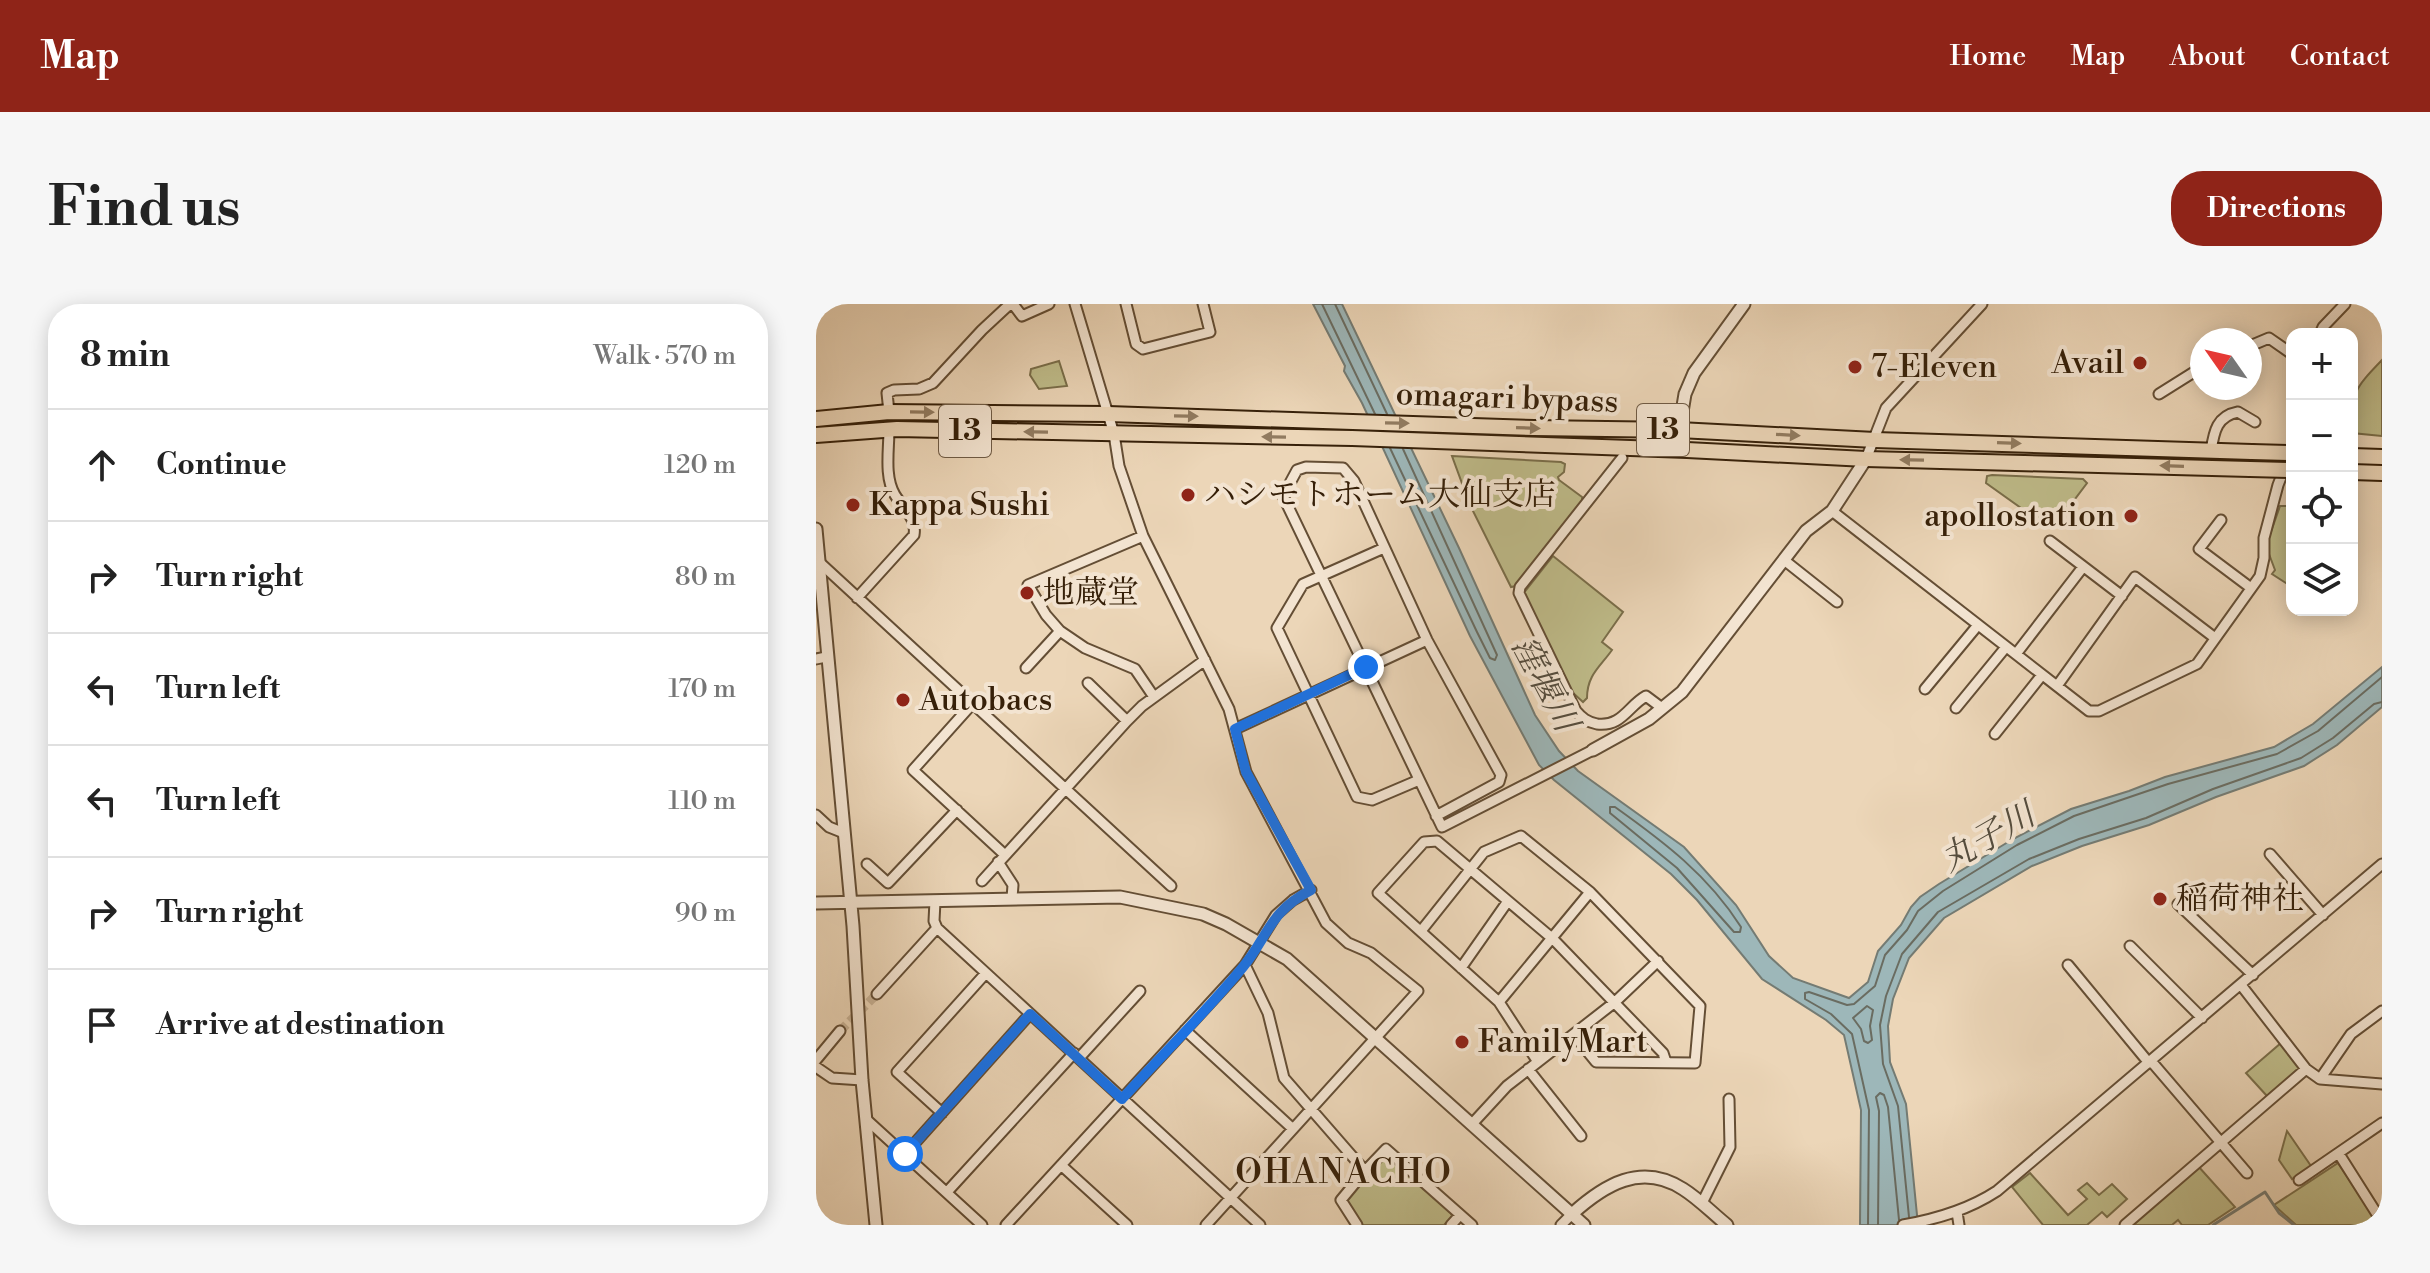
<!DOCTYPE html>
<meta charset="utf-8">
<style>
body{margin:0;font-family:"Libre Bodoni","Noto Serif JP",serif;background:#f6f6f6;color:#222}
.controls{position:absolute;right:24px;top:24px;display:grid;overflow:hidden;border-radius:16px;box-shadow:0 4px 20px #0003}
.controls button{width:72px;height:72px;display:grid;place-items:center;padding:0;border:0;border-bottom:2px solid #e0e0e0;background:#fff;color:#222;font:40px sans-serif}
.compass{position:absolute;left:1374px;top:24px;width:72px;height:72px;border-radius:50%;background:#fff;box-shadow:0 4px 20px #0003;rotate:304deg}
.stop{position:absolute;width:24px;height:24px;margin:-18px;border:6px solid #1a73e8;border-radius:50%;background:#fff}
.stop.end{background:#1a73e8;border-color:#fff;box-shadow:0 2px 8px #0008}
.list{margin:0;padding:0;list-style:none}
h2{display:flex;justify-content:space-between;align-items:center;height:104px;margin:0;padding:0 32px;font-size:34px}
h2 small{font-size:26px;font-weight:400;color:#767676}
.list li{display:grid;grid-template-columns:52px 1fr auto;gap:24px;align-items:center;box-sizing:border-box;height:112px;padding:0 32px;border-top:2px solid #e0e0e0}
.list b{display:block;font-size:30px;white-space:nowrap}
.list em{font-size:26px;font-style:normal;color:#767676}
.icon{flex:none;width:44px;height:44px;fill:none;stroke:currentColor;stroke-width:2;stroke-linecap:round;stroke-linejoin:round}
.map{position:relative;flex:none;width:1566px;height:921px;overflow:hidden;border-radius:32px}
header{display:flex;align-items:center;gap:48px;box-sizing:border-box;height:112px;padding:0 40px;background:#8f2418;color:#fff}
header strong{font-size:38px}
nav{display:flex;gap:44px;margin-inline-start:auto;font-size:28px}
.intro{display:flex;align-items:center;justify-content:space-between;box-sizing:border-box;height:192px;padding:0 48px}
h1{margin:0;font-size:56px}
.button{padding:20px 36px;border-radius:32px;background:#8f2418;color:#fff;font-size:28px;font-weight:700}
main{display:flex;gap:48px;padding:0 48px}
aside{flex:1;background:#fff;border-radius:32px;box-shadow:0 4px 20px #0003}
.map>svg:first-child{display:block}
.green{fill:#bfbc8a;stroke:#7a6e4a;stroke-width:2}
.water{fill:#9db7b9;stroke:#747b73;stroke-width:2}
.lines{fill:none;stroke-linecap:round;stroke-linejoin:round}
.shore{stroke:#6a6c61;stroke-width:2}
.stream{stroke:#747b73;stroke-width:3}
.minor-tunnel{stroke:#c8b295;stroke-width:9;stroke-dasharray:9 4.5;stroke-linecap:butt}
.minor-casing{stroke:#644e35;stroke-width:13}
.tertiary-casing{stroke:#644e35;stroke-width:15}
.trunk-casing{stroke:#362009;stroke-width:18}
.minor{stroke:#f3e4d1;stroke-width:9}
.tertiary{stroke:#f3e4d1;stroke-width:11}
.trunk{stroke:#ecd6b8;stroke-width:14}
.trunk-bridge-casing{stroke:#362009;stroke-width:18;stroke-linecap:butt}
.trunk-bridge{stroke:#ecd6b8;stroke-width:14}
.oneway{fill:#917b60}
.route{stroke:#1a73e8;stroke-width:10}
.poi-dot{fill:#8f2418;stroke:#f3e4d1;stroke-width:3}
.labels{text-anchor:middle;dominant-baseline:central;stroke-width:8;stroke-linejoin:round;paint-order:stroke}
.shield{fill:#f3e4d1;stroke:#6f5b45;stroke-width:2}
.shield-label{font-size:30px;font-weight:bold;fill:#362009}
.poi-label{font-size:32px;fill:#362009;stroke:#f3e4d1;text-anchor:start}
.street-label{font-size:32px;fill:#362009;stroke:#f3e4d1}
.water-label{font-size:34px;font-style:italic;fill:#554d3e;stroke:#f3e4d1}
.neighbourhood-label{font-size:34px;letter-spacing:2px;fill:#362009;stroke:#f3e4d1}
</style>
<header>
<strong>Map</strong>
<nav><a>Home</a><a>Map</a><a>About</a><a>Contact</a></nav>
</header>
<div class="intro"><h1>Find us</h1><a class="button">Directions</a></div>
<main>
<aside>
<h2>8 min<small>Walk · 570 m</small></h2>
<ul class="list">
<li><svg class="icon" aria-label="ahead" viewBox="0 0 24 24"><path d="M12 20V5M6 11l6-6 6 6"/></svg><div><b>Continue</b></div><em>120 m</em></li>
<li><svg class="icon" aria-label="right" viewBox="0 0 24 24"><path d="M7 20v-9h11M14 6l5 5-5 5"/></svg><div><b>Turn right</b></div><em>80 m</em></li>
<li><svg class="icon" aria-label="left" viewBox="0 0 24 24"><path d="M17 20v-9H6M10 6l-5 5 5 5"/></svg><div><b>Turn left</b></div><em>170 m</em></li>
<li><svg class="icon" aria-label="left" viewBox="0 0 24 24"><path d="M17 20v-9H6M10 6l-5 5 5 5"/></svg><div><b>Turn left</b></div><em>110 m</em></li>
<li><svg class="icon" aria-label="right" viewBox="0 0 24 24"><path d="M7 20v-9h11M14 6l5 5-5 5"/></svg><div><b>Turn right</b></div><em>90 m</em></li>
<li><svg class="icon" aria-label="arrive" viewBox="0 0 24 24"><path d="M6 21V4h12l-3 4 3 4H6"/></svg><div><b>Arrive at destination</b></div></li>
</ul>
</aside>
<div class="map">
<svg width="1566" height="921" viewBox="0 0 1566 921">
<rect width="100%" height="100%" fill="#ecd6b8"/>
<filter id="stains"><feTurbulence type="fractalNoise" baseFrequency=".0025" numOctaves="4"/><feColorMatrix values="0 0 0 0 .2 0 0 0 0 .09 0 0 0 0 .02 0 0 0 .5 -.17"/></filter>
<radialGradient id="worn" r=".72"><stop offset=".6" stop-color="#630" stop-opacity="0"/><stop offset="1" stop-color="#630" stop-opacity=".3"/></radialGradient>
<!-- green -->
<path class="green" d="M1566,56V132L1536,129C1536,88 1537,86 1566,56Z
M243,57L251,82L223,85L214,71L215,65Z
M636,152L745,158L749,160L748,168L742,173L743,176L766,193V199L700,282L695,283L654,201Z
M1176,171L1267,175L1271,179L1238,223L1233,224L1170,179L1171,172Z
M1464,202H1476V283L1456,270L1459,266L1450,242Z
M737,252L807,308L786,338L796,346C784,363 771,371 771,394L767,398L756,388L707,290Z
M1465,739L1483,760V765L1451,792L1430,769Z
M1471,827L1495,862L1476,875L1463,856Z
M574,854L635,908L636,913L628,921H545L532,901V893L568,855Z
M1522,859L1563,921H1480L1458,901Z
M1382,862L1419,903L1392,921H1366L1362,916L1356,921H1317Z
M1214,869L1252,911L1271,895L1262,886L1271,879L1283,891L1296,880L1311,895L1291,913L1286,908L1271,921H1227L1196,883Z"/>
<!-- water -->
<path class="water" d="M497,0H526L643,244L719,411L743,447L762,467L868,543L920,601L953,652L977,674L1033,694L1052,678L1062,647L1085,621L1095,603L1104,593L1123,580L1197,535L1255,505L1313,487L1349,473L1458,443L1497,420L1566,363V403L1521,441L1488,462L1400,493L1333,521L1266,542L1216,562L1128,614L1093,654L1077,695L1072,722L1074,758L1090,800L1102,921H1044L1045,806L1028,731L1010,716L946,675L881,596L855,570L738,476L723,461L654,332L546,99L528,67L529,62Z"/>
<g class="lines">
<!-- shore -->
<path class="shore" d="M506,0L559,110
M519,0L571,110
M574,144L661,328L674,354L679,356L681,351L587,145
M794,503H799C848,538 892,571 925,623L924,628H918L861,564L794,509Z
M1051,702L1057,706L1054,722L1056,736L1052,739L1048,737L1045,725L1037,714Z
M1093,913L1082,802L1067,760L1064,721L1070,692L1086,650L1122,608L1213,555L1263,535L1330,514L1397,485L1485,454L1517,434L1558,400L1566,398
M1052,921L1053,806L1036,730L1015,710L989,695V689L993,688L1031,701L1038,700L1059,682L1069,651L1091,626L1102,607L1127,587L1201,541L1258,512L1352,480L1461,450L1502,427L1566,373
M1062,921L1063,807L1060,793L1064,789L1068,791L1072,803L1083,916"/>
<!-- stream -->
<path class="stream" d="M1397,921L1449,888L1463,909L1478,921"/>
<!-- minor-tunnel -->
<path class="minor-tunnel" d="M24,727L61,690"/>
<!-- minor casing -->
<g class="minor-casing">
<path id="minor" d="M197,0L206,12L233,0
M259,0L298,130L303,162L327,232L413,405L430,468L510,619L532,639L555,649L602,687L390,921
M310,0L320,40L327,45L394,28L387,0
M1504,30L1507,23L1529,0
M1434,42L1453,34L1476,50
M1343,90L1386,63
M73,108L71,89L78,86L103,85L117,79L166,26L194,0
M1395,147C1398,127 1401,112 1422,108L1439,118
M806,154L704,283L703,289L760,407C766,414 771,418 781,420C806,423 812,402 830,392L846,404
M1050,155L1070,104L1166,0
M1016,207L1273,407H1283L1381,360L1444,272L1448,254V234L1462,181L1476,145
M1405,216L1383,245L1435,284
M327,232L212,281L230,311L244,327L269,344L319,365L338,393
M1234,237L1306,292
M568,244L487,280L461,324L541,493L556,496L603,476
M1,256L355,582
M968,256L1021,298
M41,294L98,231C101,214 87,204 79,191C68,173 73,146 73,125
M1200,350L1267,263
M0,355L10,353
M210,364L244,327
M272,379L311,417
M1241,382L1319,273L1399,334
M1109,385L1162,321
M157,399L97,466L189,551
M1140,404L1190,343
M419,425L611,336
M1179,430L1226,371
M0,511L13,523L28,529
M620,512L683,478L685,471L611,336L538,177L527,164L490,163L481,166L467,192L626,523L777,446
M1454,550L1507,611
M182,558L197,581L196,594
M51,560L72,579L141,506
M166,577L311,417L326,402L389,356
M1362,600L1437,671
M121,624L444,921
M605,627L668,548L705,532L774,588L884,702L879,759L780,758L758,731
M1314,642L1386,714
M429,661L452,709L468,774L549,867L525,896L541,921
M1252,661L1333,759
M645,664L692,597
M1425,681L1490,765L1504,775L1566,780
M61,690L121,624L118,617L119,597
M683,698L774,588
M369,726L477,825
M263,754L324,687
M0,756L24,727
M1335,757L1431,869
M722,758L683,698L562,589L608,538L621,537L737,635L847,749L850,758
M0,763L16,774L46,776
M712,765L765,832
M1504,775L1535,730L1566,707
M126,809L81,768L170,669
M51,816L166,921
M656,820L691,782L799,698L842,657
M89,850L214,710
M1523,850L1566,918
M245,861L311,921
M549,867L570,845L656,921
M1483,876L1566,819
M131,888L258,749
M886,899L914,843L913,795
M1141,908L1143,921
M190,921L429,661L460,611L477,596L495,586
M635,921L644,911
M745,921L756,910
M1087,921C1121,915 1152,906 1181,887L1566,560
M1309,921L1490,765"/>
</g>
<!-- tertiary casing -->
<g class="tertiary-casing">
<path id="tertiary" d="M863,126L869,90L878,69L928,0
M0,225L37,622L46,776L60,921
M777,446L833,415L866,388L990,227L1016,207L1050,155
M0,599L304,593L387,610L410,620L471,655L768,921
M756,910C788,881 825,858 867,885C883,895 896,909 911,921"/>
</g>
<!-- trunk casing -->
<g class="trunk-casing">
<path id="trunk" d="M0,115L73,108L292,110L718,124L863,126L1059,136L1436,148
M0,131L81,125L536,134L871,146L1050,155L1434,165
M1536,152L1566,153
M1536,168L1566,169"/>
</g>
<!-- minor -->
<use href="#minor" class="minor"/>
<!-- tertiary -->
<use href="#tertiary" class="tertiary"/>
<!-- trunk -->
<use href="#trunk" class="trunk"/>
<!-- trunk-bridge casing -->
<g class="trunk-bridge-casing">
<path id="trunk-bridge" d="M1436,148L1476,149
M1434,165L1476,166"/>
</g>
<!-- trunk-bridge -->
<use href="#trunk-bridge" class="trunk-bridge"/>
</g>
<!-- one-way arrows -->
<defs><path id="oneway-solid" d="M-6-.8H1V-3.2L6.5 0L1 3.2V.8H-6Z" transform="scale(2)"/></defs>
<g class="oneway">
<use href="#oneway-solid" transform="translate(106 108) rotate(1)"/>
<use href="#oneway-solid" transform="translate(370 112) rotate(1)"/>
<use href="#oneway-solid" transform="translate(581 119) rotate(1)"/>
<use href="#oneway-solid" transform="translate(712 124) rotate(2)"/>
<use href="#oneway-solid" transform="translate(220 128) rotate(-179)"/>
<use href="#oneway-solid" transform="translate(972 131) rotate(3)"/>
<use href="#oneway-solid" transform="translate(458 133) rotate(-179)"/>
<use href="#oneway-solid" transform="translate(1193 139) rotate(2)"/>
<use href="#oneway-solid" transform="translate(1096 156) rotate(-179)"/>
<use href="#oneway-solid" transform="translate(1356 162) rotate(-178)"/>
</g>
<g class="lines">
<!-- route -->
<path class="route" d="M89,850L214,710L306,795C346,751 389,709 427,663C453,631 453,608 495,586L430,468L419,425L550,363"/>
</g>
<!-- markers -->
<g class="poi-dot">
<circle cx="1324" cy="59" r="8"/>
<circle cx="1039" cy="63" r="8"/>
<circle cx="372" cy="191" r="8"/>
<circle cx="37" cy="201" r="8"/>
<circle cx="1315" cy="212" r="8"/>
<circle cx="211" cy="289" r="8"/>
<circle cx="87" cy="396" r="8"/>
<circle cx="1344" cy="595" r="8"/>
<circle cx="646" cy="738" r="8"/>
</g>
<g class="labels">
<!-- shield labels -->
<g class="shield">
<rect x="821" y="100" width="52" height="52" rx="6"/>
<rect x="123" y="101" width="52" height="52" rx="6"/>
</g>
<g class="shield-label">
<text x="847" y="126">13</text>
<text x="149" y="127">13</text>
</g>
<!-- poi labels -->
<g class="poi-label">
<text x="1308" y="59" text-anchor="end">Avail</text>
<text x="1055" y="63">7-Eleven</text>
<text x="388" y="191">ハシモトホーム大仙支店</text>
<text x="53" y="201">Kappa Sushi</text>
<text x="1299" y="212" text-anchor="end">apollostation</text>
<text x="227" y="289">地蔵堂</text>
<text x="103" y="396">Autobacs</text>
<text x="1360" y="595">稲荷神社</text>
<text x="662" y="738">FamilyMart</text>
</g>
<!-- street labels -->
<g class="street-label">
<text transform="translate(691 94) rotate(2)">omagari bypass</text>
</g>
<!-- water labels -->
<g class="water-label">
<text transform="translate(728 380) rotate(62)">窪堰川</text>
<text transform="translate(1172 534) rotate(-30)">丸子川</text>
</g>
<!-- neighbourhood labels -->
<g class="neighbourhood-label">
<text x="528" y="869">OHANACHO</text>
</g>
</g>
<rect width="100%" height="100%" filter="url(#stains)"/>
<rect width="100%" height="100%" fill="url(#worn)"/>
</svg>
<div class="controls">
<button>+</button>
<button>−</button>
<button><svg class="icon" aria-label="locate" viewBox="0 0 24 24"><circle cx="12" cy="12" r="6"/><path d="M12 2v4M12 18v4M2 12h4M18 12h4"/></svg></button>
<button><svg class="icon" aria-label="layers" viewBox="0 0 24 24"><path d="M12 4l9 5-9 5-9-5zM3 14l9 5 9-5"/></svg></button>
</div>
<svg class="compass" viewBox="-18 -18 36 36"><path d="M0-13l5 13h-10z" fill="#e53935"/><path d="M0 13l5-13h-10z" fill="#767676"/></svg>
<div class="stop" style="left:89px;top:850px"></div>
<div class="stop end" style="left:550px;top:363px"></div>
</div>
</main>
